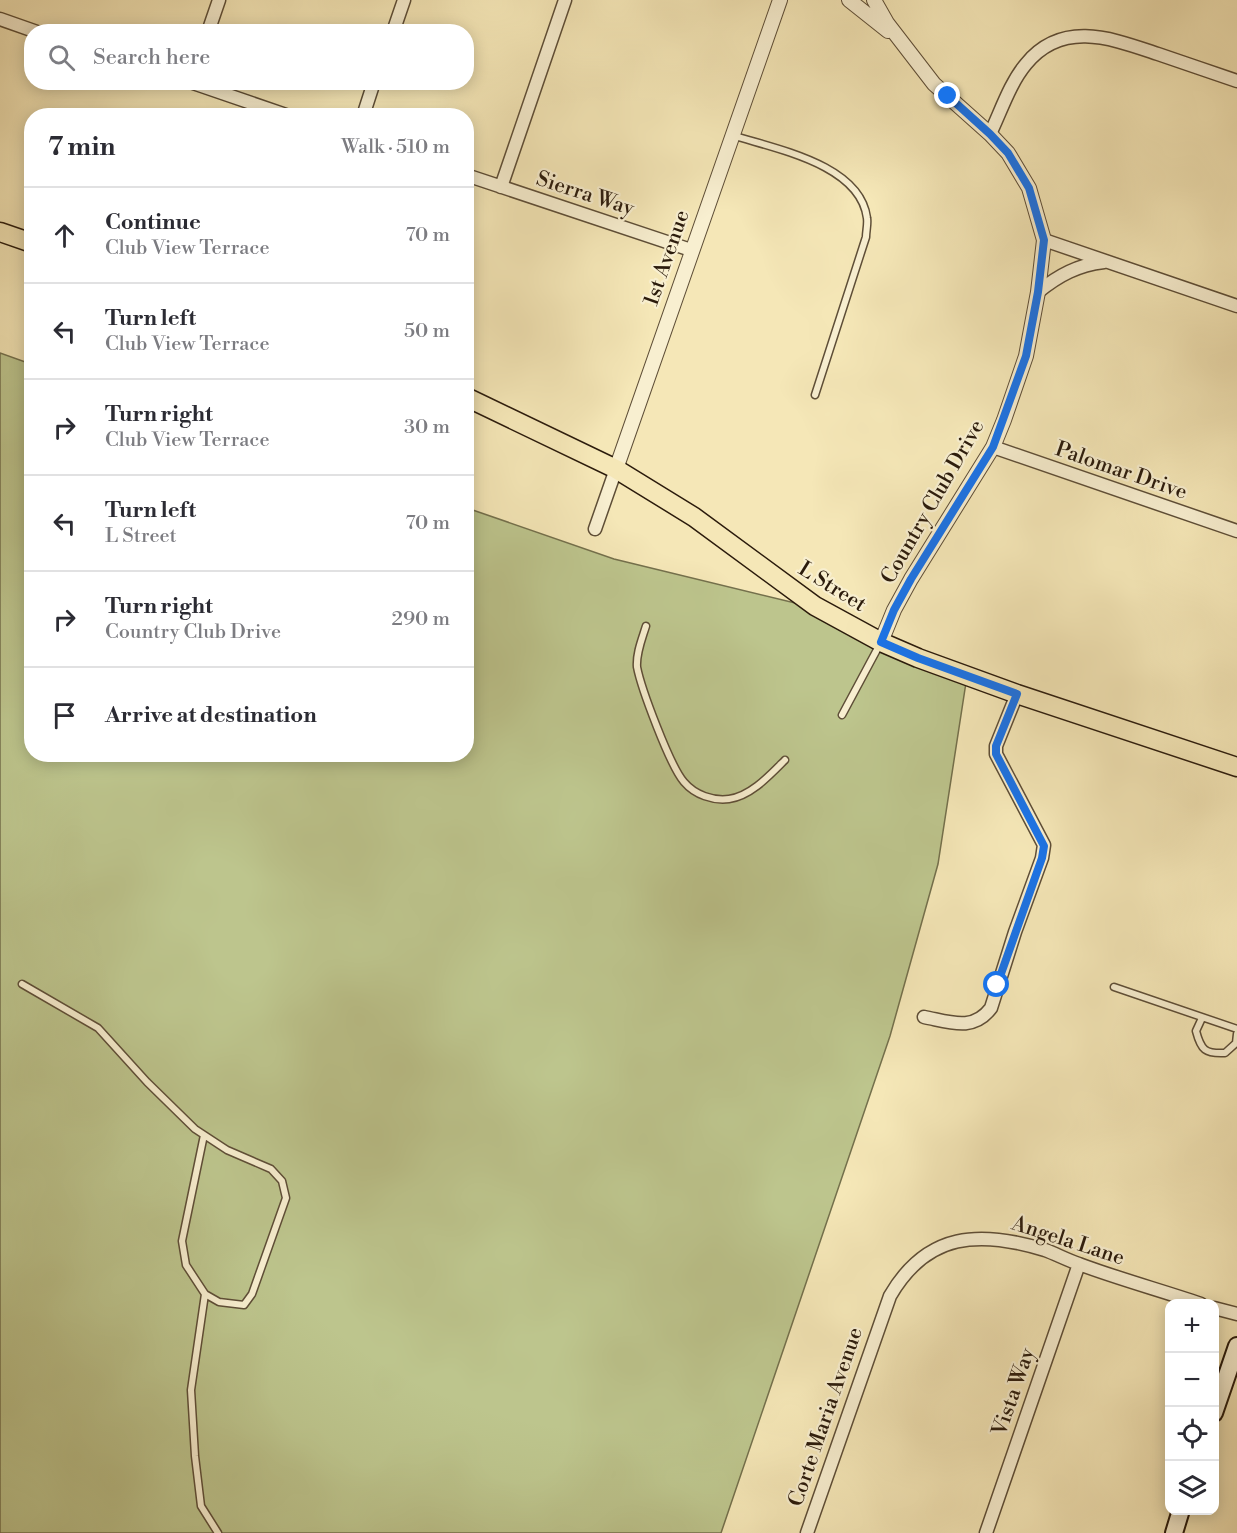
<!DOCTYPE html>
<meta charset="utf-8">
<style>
body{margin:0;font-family:"Libre Bodoni",serif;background:#f7f7f7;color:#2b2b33}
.controls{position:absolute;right:18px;bottom:18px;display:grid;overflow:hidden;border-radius:12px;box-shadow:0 3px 15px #0003}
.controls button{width:54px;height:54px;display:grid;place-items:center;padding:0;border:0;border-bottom:2px solid #e1e1e2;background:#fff;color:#2b2b33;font:30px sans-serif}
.stop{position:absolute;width:18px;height:18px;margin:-14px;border:4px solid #1a73e8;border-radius:50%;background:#fff}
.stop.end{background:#1a73e8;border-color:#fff;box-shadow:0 2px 6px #0008}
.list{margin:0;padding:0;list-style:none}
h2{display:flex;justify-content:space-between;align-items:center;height:78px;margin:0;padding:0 24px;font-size:26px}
h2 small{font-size:20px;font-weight:400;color:#7c7c81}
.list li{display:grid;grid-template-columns:39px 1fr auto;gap:18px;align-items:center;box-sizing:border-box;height:96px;padding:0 24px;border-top:2px solid #e1e1e2}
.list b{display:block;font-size:22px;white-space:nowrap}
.list p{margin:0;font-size:20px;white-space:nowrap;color:#7c7c81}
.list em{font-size:20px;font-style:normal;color:#7c7c81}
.icon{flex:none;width:33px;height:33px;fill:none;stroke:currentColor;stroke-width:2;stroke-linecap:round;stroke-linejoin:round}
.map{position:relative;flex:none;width:1237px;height:1533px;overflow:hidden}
.search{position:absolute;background:#fff;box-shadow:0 3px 15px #0003;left:24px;top:24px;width:450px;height:66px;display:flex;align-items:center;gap:15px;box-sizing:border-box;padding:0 21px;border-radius:24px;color:#7c7c81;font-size:22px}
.panel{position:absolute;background:#fff;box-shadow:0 3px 15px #0003;left:24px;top:108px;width:450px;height:654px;border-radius:24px}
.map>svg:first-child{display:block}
.green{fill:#bdc58d;stroke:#74704c;stroke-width:1.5}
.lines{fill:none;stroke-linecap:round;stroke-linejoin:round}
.service-casing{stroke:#5e4e37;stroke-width:9}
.minor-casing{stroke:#5e4e37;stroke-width:15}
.tertiary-casing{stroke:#5e4e37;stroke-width:16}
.secondary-casing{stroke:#2b1b0c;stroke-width:20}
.primary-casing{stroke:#2b1b0c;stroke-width:21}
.service{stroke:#f8efd0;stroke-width:6}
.minor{stroke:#f8efd0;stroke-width:12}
.tertiary{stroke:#f8efd0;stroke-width:14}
.secondary{stroke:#f8efd0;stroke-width:16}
.primary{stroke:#f5e7b7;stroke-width:18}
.route{stroke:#1a73e8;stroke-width:8}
.labels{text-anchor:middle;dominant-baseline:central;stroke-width:4.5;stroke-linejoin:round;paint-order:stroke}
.street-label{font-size:21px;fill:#2b1b0c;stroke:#f8efd0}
</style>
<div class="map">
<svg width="1237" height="1533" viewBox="0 0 1237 1533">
<rect width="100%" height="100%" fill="#f5e7b7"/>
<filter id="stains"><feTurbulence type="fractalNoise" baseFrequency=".00333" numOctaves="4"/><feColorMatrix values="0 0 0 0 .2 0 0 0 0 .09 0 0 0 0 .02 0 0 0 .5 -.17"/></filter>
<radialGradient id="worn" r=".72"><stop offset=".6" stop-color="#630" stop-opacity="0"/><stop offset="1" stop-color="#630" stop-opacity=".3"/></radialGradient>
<!-- green -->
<path class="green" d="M0,353L31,364L32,754H466L467,508L614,559L820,609L967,676L938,864L890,1036L721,1533H0Z"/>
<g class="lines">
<!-- service casing -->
<g class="service-casing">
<path id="service" d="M732,135C775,149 860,164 867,218C868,224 866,231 866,237L815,395
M646,626C642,639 636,653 637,667C641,688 670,766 684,782C695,795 713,801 729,799C751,796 770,775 785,760
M842,715L880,644
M22,984L98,1028L147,1082L195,1129L227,1150L271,1169L282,1181L286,1198L252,1294L244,1305L219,1302L205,1294L186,1265L182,1241L204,1135
M1114,987L1237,1029
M1202,1018L1196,1031C1201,1050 1205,1054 1225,1053L1236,1043L1237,1034
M205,1294L191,1390L195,1456L201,1506L218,1533"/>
</g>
<!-- minor casing -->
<g class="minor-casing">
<path id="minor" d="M0,19L37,32
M208,32L219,0
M393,32L404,0
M190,82L289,116
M363,116L374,82
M990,134C1001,111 1010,83 1026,64C1063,19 1113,39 1158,54C1184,63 1211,72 1237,81
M466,175L691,250
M501,187L565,0
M1044,240L1237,306
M1038,292C1059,275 1078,265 1104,262
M993,447L1237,531
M595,529L616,469
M924,1017C950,1022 973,1032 991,1008L1015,932L1042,858L1044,845L996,754V746L1017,694
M1214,1308L1237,1314
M807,1533L890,1296C927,1232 980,1230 1045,1250C1056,1254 1067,1260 1079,1264C1119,1279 1160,1290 1201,1304
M986,1533L1079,1264"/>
</g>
<!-- tertiary casing -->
<g class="tertiary-casing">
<path id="tertiary" d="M849,0L888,31
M874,0L887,23L934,84L990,134L1008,153L1029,188L1044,240L1038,292L1026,356L1004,420L993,447L911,579L894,610L881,642
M616,469L780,0"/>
</g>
<!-- secondary casing -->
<g class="secondary-casing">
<path id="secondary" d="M1214,1413L1237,1346
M1174,1533L1181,1510"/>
</g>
<!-- primary casing -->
<g class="primary-casing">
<path id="primary" d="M0,232L32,243
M466,397L616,469L694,517L815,606L881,642L918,658L1017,694L1237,767"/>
</g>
<!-- service -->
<use href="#service" class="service"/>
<!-- minor -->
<use href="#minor" class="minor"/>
<!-- tertiary -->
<use href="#tertiary" class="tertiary"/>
<!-- secondary -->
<use href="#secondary" class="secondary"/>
<!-- primary -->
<use href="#primary" class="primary"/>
</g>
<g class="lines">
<!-- route -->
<path class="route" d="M948,96L990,134L1008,153L1029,188L1044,240L1038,292L1026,356L993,447L911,579L894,610L881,642L918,658L1017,694L996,746V754L1044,846L1042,858L997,985"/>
</g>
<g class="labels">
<!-- street labels -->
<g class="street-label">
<text transform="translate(585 194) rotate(18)">Sierra Way</text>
<text transform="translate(667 258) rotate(-71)">1st Avenue</text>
<text transform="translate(1121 471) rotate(19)">Palomar Drive</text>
<text transform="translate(933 502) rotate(-60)">Country Club Drive</text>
<text transform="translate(832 587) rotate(32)">L Street</text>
<text transform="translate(1068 1241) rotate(18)">Angela Lane</text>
<text transform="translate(1014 1392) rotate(-71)">Vista Way</text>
<text transform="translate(826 1417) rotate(-71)">Corte Maria Avenue</text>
</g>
</g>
<rect width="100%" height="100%" filter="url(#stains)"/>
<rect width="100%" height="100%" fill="url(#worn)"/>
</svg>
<div class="controls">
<button>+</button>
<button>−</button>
<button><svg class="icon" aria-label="locate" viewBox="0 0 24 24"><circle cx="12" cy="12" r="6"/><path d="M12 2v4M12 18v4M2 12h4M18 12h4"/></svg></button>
<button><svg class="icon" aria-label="layers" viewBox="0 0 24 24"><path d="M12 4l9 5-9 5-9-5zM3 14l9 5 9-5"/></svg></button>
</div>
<div class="stop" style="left:997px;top:985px"></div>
<div class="stop end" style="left:948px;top:96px"></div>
<div class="search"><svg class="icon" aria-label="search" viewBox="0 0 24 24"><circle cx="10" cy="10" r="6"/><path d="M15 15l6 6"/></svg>Search here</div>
<section class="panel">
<h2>7 min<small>Walk · 510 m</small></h2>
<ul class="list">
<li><svg class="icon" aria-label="ahead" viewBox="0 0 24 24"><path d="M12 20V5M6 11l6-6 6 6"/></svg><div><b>Continue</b><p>Club View Terrace</p></div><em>70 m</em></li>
<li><svg class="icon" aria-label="left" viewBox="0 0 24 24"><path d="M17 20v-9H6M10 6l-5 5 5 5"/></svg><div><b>Turn left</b><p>Club View Terrace</p></div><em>50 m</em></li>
<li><svg class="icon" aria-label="right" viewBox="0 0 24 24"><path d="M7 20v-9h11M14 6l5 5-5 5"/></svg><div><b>Turn right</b><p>Club View Terrace</p></div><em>30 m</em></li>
<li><svg class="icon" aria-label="left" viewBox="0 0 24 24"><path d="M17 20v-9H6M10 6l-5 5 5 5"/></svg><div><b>Turn left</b><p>L Street</p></div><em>70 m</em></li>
<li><svg class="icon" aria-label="right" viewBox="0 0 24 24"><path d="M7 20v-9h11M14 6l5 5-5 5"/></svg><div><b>Turn right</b><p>Country Club Drive</p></div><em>290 m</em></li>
<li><svg class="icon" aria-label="arrive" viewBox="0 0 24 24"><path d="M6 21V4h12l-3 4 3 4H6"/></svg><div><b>Arrive at destination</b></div></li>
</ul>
</section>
</div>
